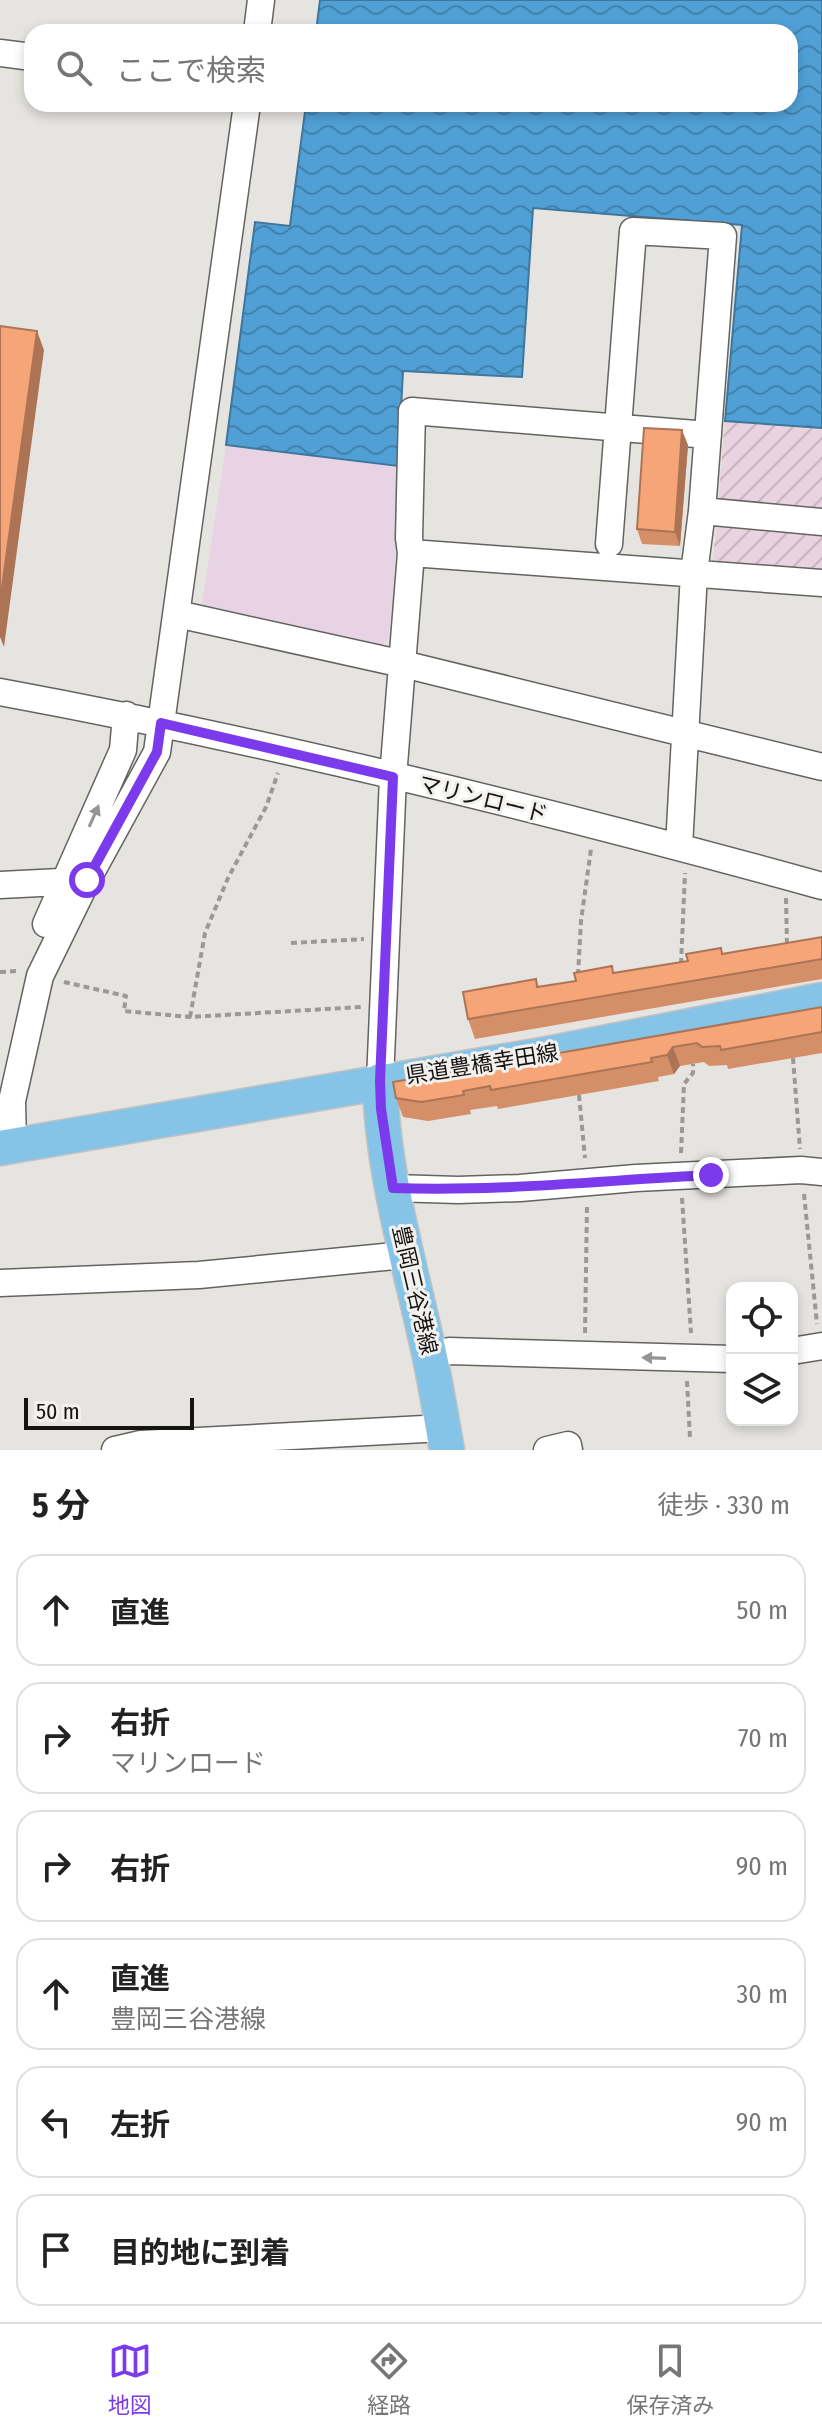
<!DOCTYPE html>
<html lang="ja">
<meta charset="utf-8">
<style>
body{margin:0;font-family:"Fira Sans Condensed","Noto Sans JP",sans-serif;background:#f2f2f2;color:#222}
.controls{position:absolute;right:24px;bottom:24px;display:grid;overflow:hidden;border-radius:16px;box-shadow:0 4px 12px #0003}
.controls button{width:72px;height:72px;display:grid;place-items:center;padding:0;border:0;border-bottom:2px solid #e0e0e0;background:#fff;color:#222;font:40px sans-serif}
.scale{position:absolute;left:24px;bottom:20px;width:170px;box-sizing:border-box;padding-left:8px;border:4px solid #151413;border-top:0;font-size:22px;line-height:28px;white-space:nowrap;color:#151413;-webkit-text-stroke:6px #f3f1ee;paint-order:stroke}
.stop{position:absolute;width:24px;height:24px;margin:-18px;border:6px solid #7c3aed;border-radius:50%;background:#fff}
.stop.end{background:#7c3aed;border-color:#fff;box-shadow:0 2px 8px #0008}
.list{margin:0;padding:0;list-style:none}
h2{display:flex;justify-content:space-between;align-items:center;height:104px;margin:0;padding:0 32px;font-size:34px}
h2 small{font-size:26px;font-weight:400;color:#767676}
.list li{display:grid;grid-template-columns:52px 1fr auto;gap:24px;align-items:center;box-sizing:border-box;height:112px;margin:0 16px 16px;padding:0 16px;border:2px solid #e0e0e0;border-radius:24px}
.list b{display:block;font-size:30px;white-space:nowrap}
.list p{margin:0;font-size:26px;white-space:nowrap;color:#767676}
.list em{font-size:26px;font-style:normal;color:#767676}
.icon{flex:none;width:44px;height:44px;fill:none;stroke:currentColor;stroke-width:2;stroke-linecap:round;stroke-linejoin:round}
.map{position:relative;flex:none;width:822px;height:1450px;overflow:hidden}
.search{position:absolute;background:#fff;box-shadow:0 4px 12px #0003;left:24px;right:24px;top:24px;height:88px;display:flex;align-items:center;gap:20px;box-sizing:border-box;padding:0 28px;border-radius:24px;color:#767676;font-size:30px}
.sheet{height:872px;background:#fff}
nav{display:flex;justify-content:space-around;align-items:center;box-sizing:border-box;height:112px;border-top:2px solid #e0e0e0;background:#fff;font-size:22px;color:#767676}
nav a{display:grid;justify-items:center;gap:4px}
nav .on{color:#7c3aed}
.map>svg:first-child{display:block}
.commercial{fill:#e7d3e3}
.industrial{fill:url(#industrial-furrows)}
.water{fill:url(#water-waves);stroke:#3e769c;stroke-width:2}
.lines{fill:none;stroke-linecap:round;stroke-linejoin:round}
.minor-casing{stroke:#646360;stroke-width:29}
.major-casing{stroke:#c2c2c2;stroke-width:37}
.path{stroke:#9a9997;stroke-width:4;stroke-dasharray:6 4;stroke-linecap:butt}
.minor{stroke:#fff;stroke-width:26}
.major{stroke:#85c4e7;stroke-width:34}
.wall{fill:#d48e68}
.shaded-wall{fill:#ac7455}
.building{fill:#f6a579;stroke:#ac7455;stroke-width:2}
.oneway{fill:#969595}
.route{stroke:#7c3aed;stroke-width:10}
.labels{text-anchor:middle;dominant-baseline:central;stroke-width:6;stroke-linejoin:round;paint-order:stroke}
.street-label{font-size:22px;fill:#151413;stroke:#f3f1ee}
</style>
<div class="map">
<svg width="822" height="1450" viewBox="0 0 822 1450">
<defs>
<pattern id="industrial-furrows" width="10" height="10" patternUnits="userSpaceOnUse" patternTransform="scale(2)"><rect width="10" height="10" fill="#e9d3e0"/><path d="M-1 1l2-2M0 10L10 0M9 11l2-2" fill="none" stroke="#c7b4bf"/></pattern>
<pattern id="water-waves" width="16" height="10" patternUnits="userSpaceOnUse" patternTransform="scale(2)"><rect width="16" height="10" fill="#50a0d6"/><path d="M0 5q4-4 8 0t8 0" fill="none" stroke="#4181ac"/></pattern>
</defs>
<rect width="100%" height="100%" fill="#e6e4e1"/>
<!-- commercial -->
<path class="commercial" d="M226,445L398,466L397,540L389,638L376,650L201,611Z"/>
<!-- industrial -->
<path class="industrial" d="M725,421L822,428V570L713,561Z"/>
<!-- water -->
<path class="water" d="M320,0H822V428L725,421L742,225L533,208L522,377L403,371L398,466L226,445L255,222L290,226L306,104H790V32H316Z"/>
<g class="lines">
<!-- minor casing -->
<g class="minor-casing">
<path id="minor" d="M257,32L261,0
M0,53L32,57
M702,511L822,522
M609,544L633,231L723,236L702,511L694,573L679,847
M411,553L409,538L412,411L708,435
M177,614L403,664L822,767
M0,692C276,743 551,811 822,886
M0,885L80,881
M46,924L123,750L126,715
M380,1081L393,777L411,553L822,583
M13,1146L12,1101L40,976L87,880L157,752L247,104
M393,1188L458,1190L520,1188L636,1178L801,1170L822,1172
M0,1283L199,1275L405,1255
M792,1351L822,1346
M429,1354L449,1351L732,1359
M115,1450L141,1444L443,1428
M547,1450L568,1445L569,1450"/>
</g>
<!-- major casing -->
<g class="major-casing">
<path id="major" d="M380,1081C382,1173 410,1264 429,1353C436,1385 441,1418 447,1450
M0,1148L547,1054L822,1000"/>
</g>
<!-- path -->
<path class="path" d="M786,898L787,945
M291,943L364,939
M681,964L685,873
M0,972L17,971
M578,975L581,921L591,849
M64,982L126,996L124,1011L190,1017L361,1007
M190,1017L205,933L228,878L266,807L278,773
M793,1058L800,1149
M579,1095L585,1158
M681,1153L684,1084L693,1073V1064
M804,1194L817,1324
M682,1198L691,1333
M585,1333L587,1206
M687,1381L690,1438"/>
<!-- minor -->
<use href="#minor" class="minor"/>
<!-- major -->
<use href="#major" class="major"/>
</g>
<!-- wall -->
<path class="wall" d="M688,445L680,546L642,544L637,529Z
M822,937V979L475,1039L468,1019L536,979L539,987L688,961L721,948L723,954Z
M822,1007V1053L728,1069L727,1065L709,1066L704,1062L680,1066L674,1074L658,1077L659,1081L498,1109L497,1106L470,1110L471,1114L428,1121L403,1117L396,1098Z"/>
<!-- shaded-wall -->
<path class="shaded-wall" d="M37,331L44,350L4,647L0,637V602Z
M682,430L688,445L680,546L675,532Z
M673,1047L680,1066L674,1074L667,1055Z"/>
<!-- building -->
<path class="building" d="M0,326L37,331L0,602Z
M644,428L682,430L675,532L637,529Z
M822,937V959L468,1019L463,992L536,979L537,987L576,981L574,973L612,966L613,973L688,961L686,954L721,948L722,954Z
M822,1007V1032L721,1050L720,1046L702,1047L697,1043L673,1047L667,1055L651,1058L652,1062L491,1090L490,1086L463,1091L464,1095L421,1102L396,1098L393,1082Z"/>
<!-- one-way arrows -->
<defs><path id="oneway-solid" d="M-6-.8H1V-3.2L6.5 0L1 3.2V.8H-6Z" transform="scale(2)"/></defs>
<g class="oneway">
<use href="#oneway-solid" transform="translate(94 816) rotate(-66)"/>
<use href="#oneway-solid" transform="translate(654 1358) rotate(-178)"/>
</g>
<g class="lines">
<!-- route -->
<path class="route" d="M87,880L157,752L161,723L393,777L380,1081L381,1109L393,1188C500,1192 605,1180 711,1175"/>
</g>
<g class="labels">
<!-- street labels -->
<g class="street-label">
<text transform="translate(483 799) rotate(14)">マリンロード</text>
<text transform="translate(482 1064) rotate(-9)">県道豊橋幸田線</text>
<text transform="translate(415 1290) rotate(77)">豊岡三谷港線</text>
</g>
</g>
</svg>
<div class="controls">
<button><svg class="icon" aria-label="locate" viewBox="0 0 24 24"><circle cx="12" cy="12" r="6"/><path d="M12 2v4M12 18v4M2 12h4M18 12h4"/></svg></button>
<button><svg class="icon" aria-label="layers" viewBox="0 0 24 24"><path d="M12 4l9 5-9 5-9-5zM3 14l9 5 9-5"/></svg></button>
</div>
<div class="scale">50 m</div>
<div class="stop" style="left:87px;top:880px"></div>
<div class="stop end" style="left:711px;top:1175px"></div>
<div class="search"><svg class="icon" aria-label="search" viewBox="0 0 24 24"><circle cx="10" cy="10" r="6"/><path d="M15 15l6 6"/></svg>ここで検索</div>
</div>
<section class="sheet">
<h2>5 分<small>徒歩 · 330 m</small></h2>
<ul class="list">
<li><svg class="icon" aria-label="ahead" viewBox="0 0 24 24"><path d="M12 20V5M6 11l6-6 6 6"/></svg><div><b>直進</b></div><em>50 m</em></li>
<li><svg class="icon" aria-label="right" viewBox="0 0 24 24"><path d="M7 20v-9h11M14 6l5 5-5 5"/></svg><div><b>右折</b><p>マリンロード</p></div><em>70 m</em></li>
<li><svg class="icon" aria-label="right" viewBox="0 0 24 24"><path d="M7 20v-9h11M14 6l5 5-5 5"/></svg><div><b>右折</b></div><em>90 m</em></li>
<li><svg class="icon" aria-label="ahead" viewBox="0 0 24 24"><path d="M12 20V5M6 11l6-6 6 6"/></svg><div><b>直進</b><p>豊岡三谷港線</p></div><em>30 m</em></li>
<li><svg class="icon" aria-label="left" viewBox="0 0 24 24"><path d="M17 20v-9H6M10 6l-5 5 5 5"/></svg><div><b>左折</b></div><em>90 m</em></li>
<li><svg class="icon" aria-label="arrive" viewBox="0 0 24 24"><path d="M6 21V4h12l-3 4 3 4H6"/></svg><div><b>目的地に到着</b></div></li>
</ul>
</section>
<nav>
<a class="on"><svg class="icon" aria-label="map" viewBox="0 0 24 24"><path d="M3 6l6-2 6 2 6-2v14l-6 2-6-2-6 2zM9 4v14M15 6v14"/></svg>地図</a>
<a><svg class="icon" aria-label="directions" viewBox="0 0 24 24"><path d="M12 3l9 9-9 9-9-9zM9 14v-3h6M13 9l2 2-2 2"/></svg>経路</a>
<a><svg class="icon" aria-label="saved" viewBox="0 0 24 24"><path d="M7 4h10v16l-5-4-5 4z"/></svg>保存済み</a>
</nav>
